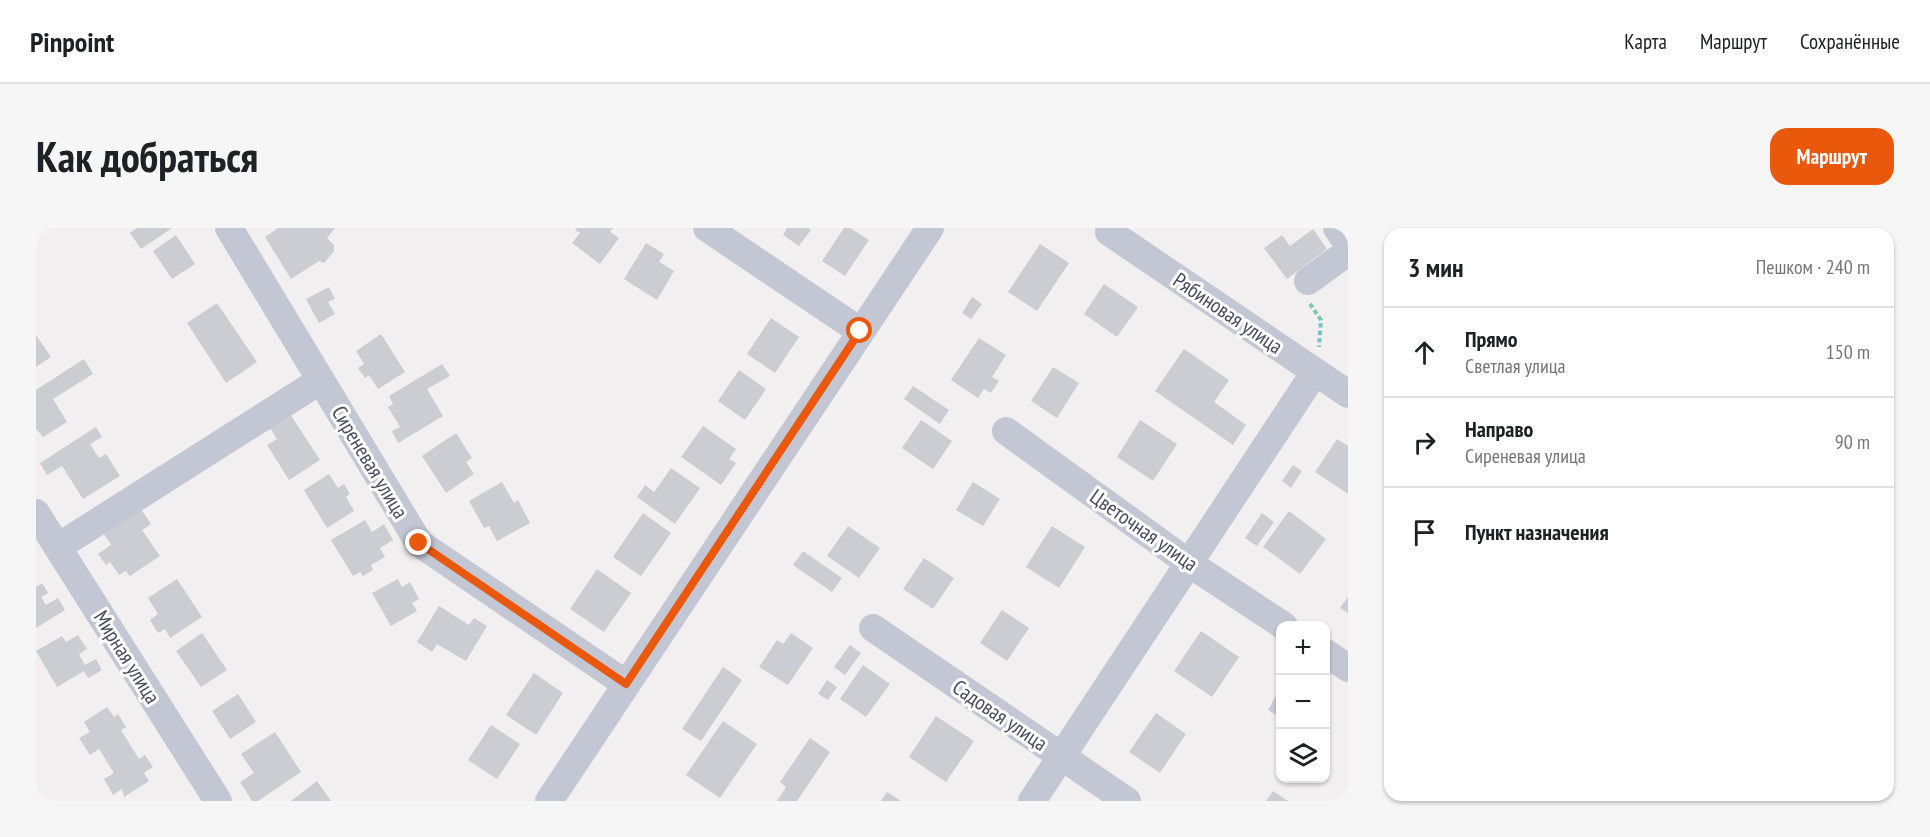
<!DOCTYPE html>
<html lang="ru">
<meta charset="utf-8">
<style>
body{margin:0;font-family:"PT Sans Narrow",sans-serif;background:#f6f6f6;color:#202124}
.controls{position:absolute;right:18px;bottom:18px;display:grid;overflow:hidden;border-radius:12px;box-shadow:0 2px 4px #0004}
.controls button{width:54px;height:54px;display:grid;place-items:center;padding:0;border:0;border-bottom:2px solid #e0e0e0;background:#fff;color:#202124;font:30px sans-serif}
.stop{position:absolute;width:18px;height:18px;margin:-14px;border:4px solid #ea580c;border-radius:50%;background:#fff}
.stop.end{background:#ea580c;border-color:#fff;box-shadow:0 2px 6px #0008}
.list{margin:0;padding:0;list-style:none}
h2{display:flex;justify-content:space-between;align-items:center;height:78px;margin:0;padding:0 24px;font-size:26px}
h2 small{font-size:20px;font-weight:400;color:#757577}
.list li{display:grid;grid-template-columns:39px 1fr auto;gap:18px;align-items:center;box-sizing:border-box;height:90px;padding:0 24px;border-top:2px solid #e0e0e0}
.list b{display:block;font-size:22px;white-space:nowrap}
.list p{margin:0;font-size:20px;white-space:nowrap;color:#757577}
.list em{font-size:20px;font-style:normal;color:#757577}
.icon{flex:none;width:33px;height:33px;fill:none;stroke:currentColor;stroke-width:2;stroke-linecap:round;stroke-linejoin:round}
.map{position:relative;flex:none;width:1312px;height:573px;overflow:hidden;border-radius:18px}
header{display:flex;align-items:center;gap:36px;box-sizing:border-box;height:84px;padding:0 30px;background:#fff;border-bottom:2px solid #e0e0e0}
header strong{font-size:28px}
nav{display:flex;gap:33px;margin-inline-start:auto;font-size:21px}
.intro{display:flex;align-items:center;justify-content:space-between;box-sizing:border-box;height:144px;padding:0 36px}
h1{margin:0;font-size:42px}
.button{padding:15px 27px;border-radius:18px;background:#ea580c;color:#fff;font-size:21px;font-weight:700}
main{display:flex;gap:36px;padding:0 36px}
aside{flex:1;background:#fff;border-radius:18px;box-shadow:0 2px 4px #0004}
.map>svg:first-child{display:block}
.building{fill:#cccdd3}
.lines{fill:none;stroke-linecap:round;stroke-linejoin:round}
.path{stroke:#7bc7b5;stroke-width:4;stroke-dasharray:4.5 3;stroke-linecap:butt}
.minor{stroke:#c3c7d3;stroke-width:28}
.route{stroke:#ea580c;stroke-width:8}
.labels{text-anchor:middle;dominant-baseline:central;stroke-width:6;stroke-linejoin:round;paint-order:stroke}
.street-label{font-size:21px;fill:#484d5b;stroke:#fff}
</style>
<header>
<strong>Pinpoint</strong>
<nav><a>Карта</a><a>Маршрут</a><a>Сохранённые</a></nav>
</header>
<div class="intro"><h1>Как добраться</h1><a class="button">Маршрут</a></div>
<main>
<div class="map">
<svg width="1312" height="573" viewBox="0 0 1312 573">
<rect width="100%" height="100%" fill="#f1efef"/>
<!-- building -->
<path class="building" d="M101,0H136L105,21L94,5Z
M242,0H299L291,10L298,17V23L288,35L283,33L255,51L229,9Z
M541,0H577L574,4L583,10L564,36L536,15L544,5L539,2Z
M751,0H772L775,2L763,18L747,7Z
M808,0H814L833,12L809,48L786,33Z
M1277,1L1291,21L1251,51L1228,20L1246,7L1254,18Z
M140,7L159,36L136,51L117,23Z
M610,15L628,26L623,34L638,43L621,72L588,51Z
M1004,16L1033,35L1001,83L972,64Z
M1068,56L1102,79L1081,109L1048,86Z
M293,59L299,71L292,74L299,86L283,95L270,71Z
M936,69L946,76L935,91L926,85Z
M181,75L221,134L190,155L151,95Z
M735,90L763,109L739,145L711,126Z
M345,106L369,144L342,161L333,147L329,150L322,140L328,136L320,123Z
M0,107L15,129L0,139Z
M943,110L970,127L956,149L963,153L955,165L948,161L942,170L915,152Z
M1148,121L1193,152L1178,174L1210,197L1197,217L1119,163Z
M48,131L57,146L17,171L31,194L7,209L0,201V162Z
M406,136L414,148L391,161L407,188L362,215L356,203L364,199L352,179L357,176L353,168Z
M1017,139L1043,155L1021,190L995,173Z
M703,142L730,161L709,192L682,173Z
M877,158L913,182L904,196L868,171Z
M254,186L284,232L253,252L231,217L241,211L234,200Z
M885,192L916,213L897,241L866,220Z
M1104,192L1141,216L1117,253L1081,229Z
M667,198L700,221L693,231L700,235L685,257L645,229Z
M60,199L66,209L54,216L63,230L70,226L84,248L47,271L26,238L11,247L4,235Z
M420,205L436,230L430,234L438,246L410,265L386,228Z
M1301,211L1312,218V266L1279,244Z
M1257,237L1266,243L1255,260L1246,253Z
M635,240L664,260L639,296L601,269L609,257L618,264Z
M293,246L302,260L308,256L314,266L310,269L318,283L291,300L268,262Z
M466,254L478,275L482,272L494,295L461,313L453,298L448,300L433,273Z
M937,254L964,271L947,298L920,282Z
M105,281L115,296L106,302L124,328L94,348L90,343L83,347L74,334L70,337L62,326L75,317L68,306Z
M1253,283L1290,311L1264,346L1227,319Z
M607,285L635,305L605,348L577,329Z
M1226,285L1238,294L1221,318L1209,310Z
M329,292L336,304L348,296L357,312L344,320L349,329L335,337L337,342L327,348L324,344L317,348L295,312Z
M812,298L844,320L823,350L791,328Z
M1016,298L1049,319L1023,360L990,339Z
M767,323L806,350L796,364L757,337Z
M888,330L918,350L897,381L867,361Z
M561,341L595,365L568,404L534,381Z
M141,351L166,389L134,410L129,401L122,405L114,392L122,386L112,370Z
M362,351L366,359L374,354L383,371L376,375L381,383L355,398L336,365Z
M6,355L12,365L5,369L10,377L22,370L29,382L0,400V359Z
M1312,369V385L1304,380Z
M403,378L433,397L438,390L451,398L430,433L401,416L396,424L381,414Z
M966,382L993,400L971,433L944,415Z
M1165,403L1203,429L1176,469L1138,443Z
M166,405L191,442L165,459L140,423Z
M755,405L777,420L752,457L723,439L741,412L747,416Z
M42,407L51,421L43,426L49,437L60,431L66,442L52,450L48,443L21,459L0,423L26,408L30,414Z
M814,417L825,425L809,447L798,439Z
M827,437L854,456L830,489L804,471Z
M687,439L706,452L665,513L646,501Z
M498,445L527,465L500,507L470,487Z
M791,452L801,459L792,472L782,466Z
M1244,461V489L1232,482Z
M202,466L220,494L194,511L176,483Z
M71,479L78,489L82,486L90,499L85,502L103,531L109,527L117,539L108,545L113,553L88,569L86,561L77,567L68,551L78,545L63,521L54,527L43,510L54,504L48,494Z
M1120,485L1150,506L1124,545L1093,524Z
M900,488L938,513L910,554L873,529Z
M687,493L721,516L684,570L650,547Z
M455,497L484,516L461,551L432,532Z
M239,504L265,544L222,573H216L204,554L218,545L205,526Z
M774,510L794,524L761,573H741L750,559L744,554Z
M281,553L295,573H255Z
M1237,563L1252,573H1230Z
M851,564L865,573H845Z"/>
<g class="lines">
<!-- path -->
<path class="path" d="M1274,76L1285,92L1283,119"/>
<!-- minor -->
<path class="minor" d="M193,0L383,315L590,456
M671,0L824,103
M1301,0L1312,16
M1073,4L1312,166
M1272,53L1312,24
M970,203L1154,336L1248,398
M0,285L182,573
M22,319L285,152
M837,400L1091,573
M1290,425L1312,440
M513,573L894,0
M996,573L1279,144"/>
</g>
<g class="lines">
<!-- route -->
<path class="route" d="M383,315L590,456L824,103"/>
</g>
<g class="labels">
<!-- street labels -->
<g class="street-label">
<text transform="translate(1192 85) rotate(34)">Рябиновая улица</text>
<text transform="translate(334 234) rotate(59)">Сиреневая улица</text>
<text transform="translate(1108 302) rotate(35)">Цветочная улица</text>
<text transform="translate(91 429) rotate(58)">Мирная улица</text>
<text transform="translate(964 487) rotate(34)">Садовая улица</text>
</g>
</g>
</svg>
<div class="controls">
<button>+</button>
<button>−</button>
<button><svg class="icon" aria-label="layers" viewBox="0 0 24 24"><path d="M12 4l9 5-9 5-9-5zM3 14l9 5 9-5"/></svg></button>
</div>
<div class="stop" style="left:824px;top:103px"></div>
<div class="stop end" style="left:383px;top:315px"></div>
</div>
<aside>
<h2>3 мин<small>Пешком · 240 m</small></h2>
<ul class="list">
<li><svg class="icon" aria-label="ahead" viewBox="0 0 24 24"><path d="M12 20V5M6 11l6-6 6 6"/></svg><div><b>Прямо</b><p>Светлая улица</p></div><em>150 m</em></li>
<li><svg class="icon" aria-label="right" viewBox="0 0 24 24"><path d="M7 20v-9h11M14 6l5 5-5 5"/></svg><div><b>Направо</b><p>Сиреневая улица</p></div><em>90 m</em></li>
<li><svg class="icon" aria-label="arrive" viewBox="0 0 24 24"><path d="M6 21V4h12l-3 4 3 4H6"/></svg><div><b>Пункт назначения</b></div></li>
</ul>
</aside>
</main>
